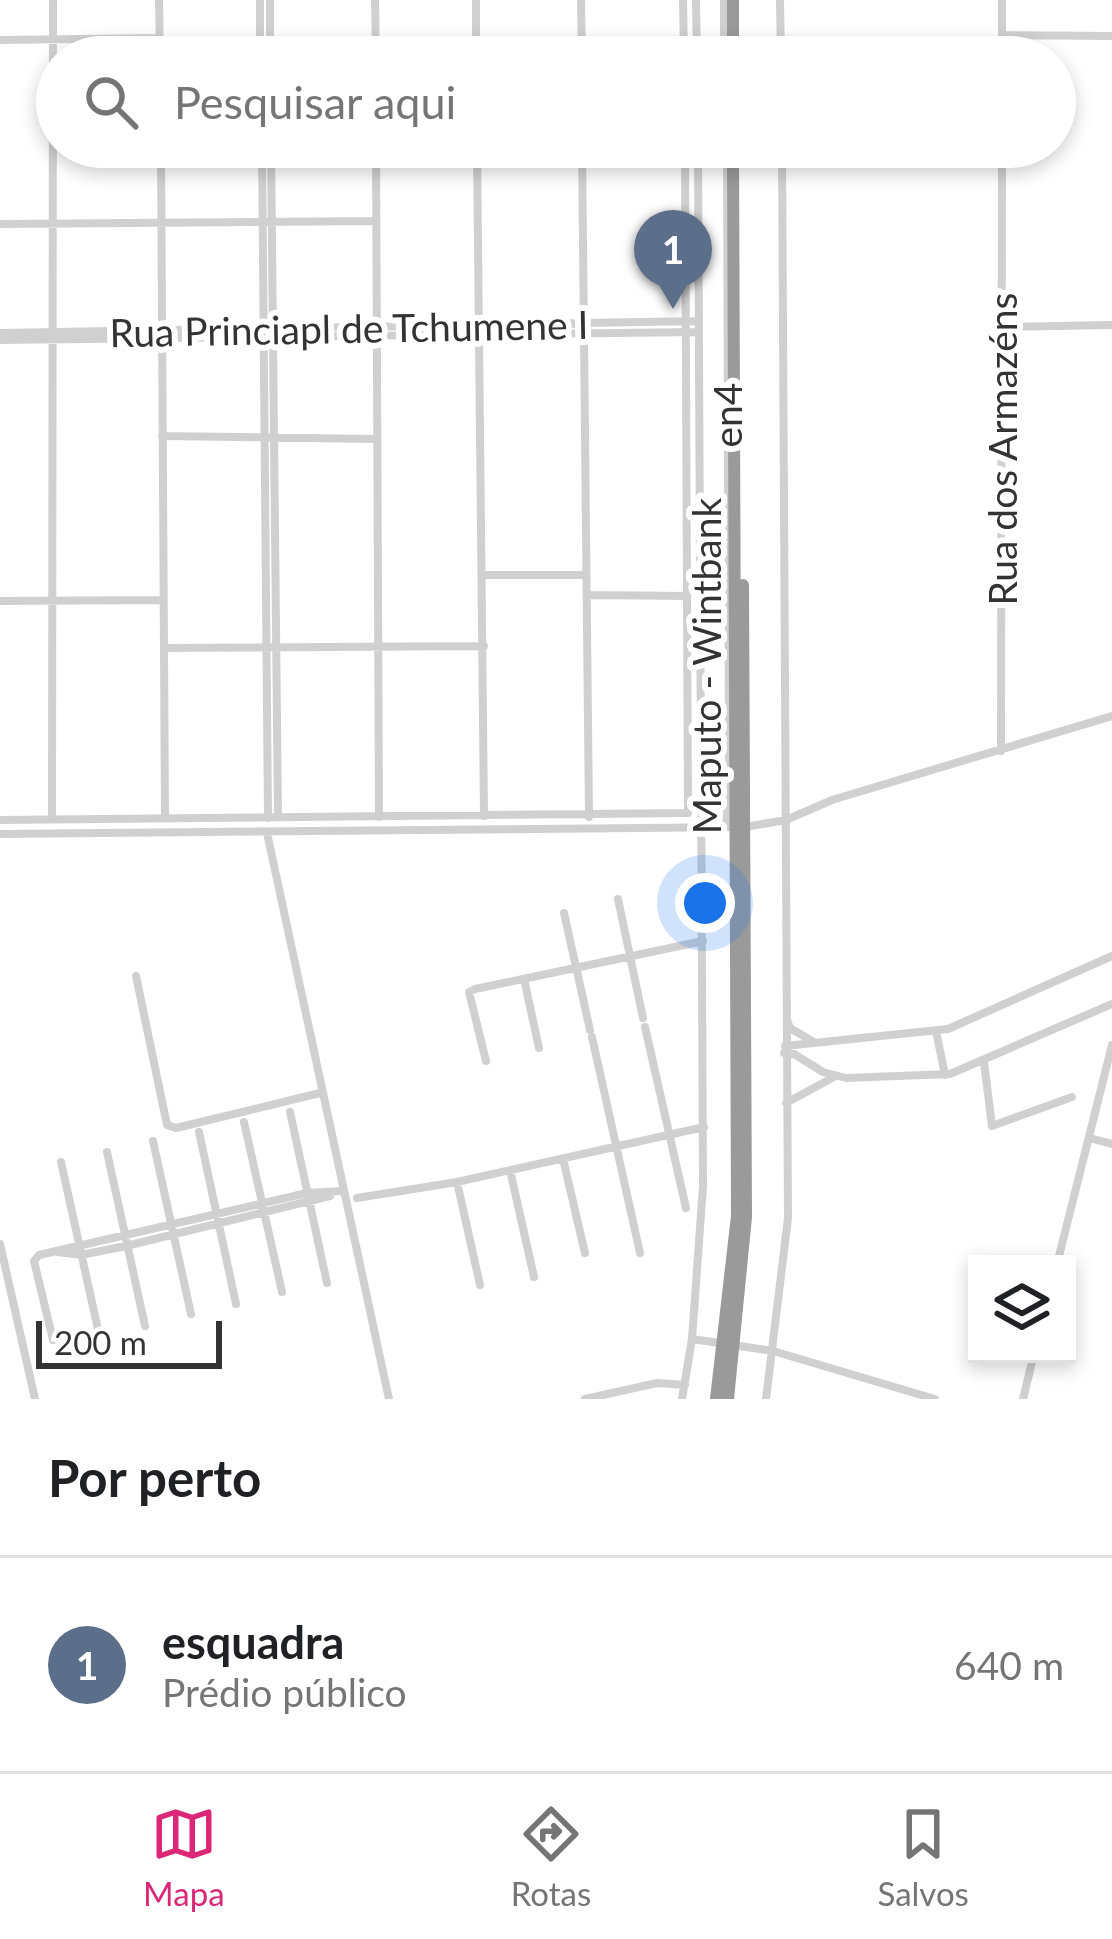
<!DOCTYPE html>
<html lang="pt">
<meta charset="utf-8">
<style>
body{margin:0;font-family:Lato,sans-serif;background:#f2f2f2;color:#202124}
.controls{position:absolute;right:36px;bottom:36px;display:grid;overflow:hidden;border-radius:0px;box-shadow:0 6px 18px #0003}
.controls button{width:108px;height:108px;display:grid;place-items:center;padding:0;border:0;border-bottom:3px solid #e0e0e0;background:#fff;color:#202124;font:60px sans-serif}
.scale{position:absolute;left:36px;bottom:30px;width:186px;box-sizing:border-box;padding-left:12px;border:6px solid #333;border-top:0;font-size:33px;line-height:42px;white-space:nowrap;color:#333;-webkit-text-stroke:9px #fff;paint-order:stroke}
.you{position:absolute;left:705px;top:903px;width:42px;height:42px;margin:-30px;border:9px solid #fff;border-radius:50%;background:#1a73e8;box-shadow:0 0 0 18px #1a73e833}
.badge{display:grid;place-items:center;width:78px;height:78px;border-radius:50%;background:#db2777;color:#fff;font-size:39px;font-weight:700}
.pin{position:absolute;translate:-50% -99px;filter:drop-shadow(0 3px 6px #0008)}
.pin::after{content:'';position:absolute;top:63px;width:42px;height:36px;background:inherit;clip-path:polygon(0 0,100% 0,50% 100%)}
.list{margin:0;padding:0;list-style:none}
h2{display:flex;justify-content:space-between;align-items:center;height:156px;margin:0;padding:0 48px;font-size:51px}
h2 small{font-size:39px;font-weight:400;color:#757577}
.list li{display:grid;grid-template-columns:78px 1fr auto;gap:36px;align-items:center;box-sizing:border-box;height:216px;padding:0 48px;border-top:3px solid #e0e0e0}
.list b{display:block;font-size:45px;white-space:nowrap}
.list p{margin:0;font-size:39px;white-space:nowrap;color:#757577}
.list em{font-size:39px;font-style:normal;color:#757577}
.icon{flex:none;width:66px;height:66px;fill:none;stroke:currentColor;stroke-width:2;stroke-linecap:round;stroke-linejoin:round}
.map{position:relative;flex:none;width:1112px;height:1399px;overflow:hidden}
.search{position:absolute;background:#fff;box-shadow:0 6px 18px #0003;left:36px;right:36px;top:36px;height:132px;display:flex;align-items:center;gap:30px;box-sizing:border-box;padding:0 42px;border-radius:66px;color:#757577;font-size:45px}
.sheet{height:372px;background:#fff}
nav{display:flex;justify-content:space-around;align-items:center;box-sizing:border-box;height:168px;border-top:3px solid #e0e0e0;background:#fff;font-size:33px;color:#757577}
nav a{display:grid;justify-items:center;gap:6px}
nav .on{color:#db2777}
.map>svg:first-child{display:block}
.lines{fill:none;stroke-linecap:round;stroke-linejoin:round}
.minor{stroke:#d0d0d0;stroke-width:8}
.highway{stroke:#9a9a9a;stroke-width:12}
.labels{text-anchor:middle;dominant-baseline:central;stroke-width:12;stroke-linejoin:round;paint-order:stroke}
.street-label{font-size:39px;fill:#333;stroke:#fff}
</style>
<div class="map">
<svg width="1112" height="1399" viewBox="0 0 1112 1399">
<rect width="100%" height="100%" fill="#fff"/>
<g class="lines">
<!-- minor -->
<path class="minor" d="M159,0L160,57
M260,0V57
M270,0V57
M375,0L376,57
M581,0L582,57
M683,0L684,57
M696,0L697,57
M724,0V57
M780,0L781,57
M1002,0V57
M1002,35L1112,36
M0,40L160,38
M476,57V0
M161,147L165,817
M262,147L268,818
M271,147L278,817
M376,147L379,817
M477,147L484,816
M582,147L589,817
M0,224L376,221
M1003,327L1112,325
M0,333L699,321
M0,340L699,332
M162,436L376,439
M484,575H586
M587,595L687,596
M0,601L164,600
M164,648L484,646
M1001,751L1002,147
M52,819L53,0
M0,820L688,813L685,147
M726,827L729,759L727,147
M267,833L389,1399
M0,834L745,827L786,820L832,800L1112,716
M618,899L643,1018
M564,913L590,1030
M136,976L167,1125L176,1128L320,1093
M524,979L539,1048
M787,1020L790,1028L812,1041
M645,1027L686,1208
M936,1031L945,1075
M592,1037L640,1253
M785,1046L948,1029L1112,956
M784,1053L794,1054L823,1072L846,1078L950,1074L1112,1004
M486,1061L469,992L475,989L703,941
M984,1062L992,1126L1072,1097
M786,1103L834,1077
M290,1112L327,1283
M244,1122L282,1292
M199,1132L236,1304
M1089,1138L1112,1144
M153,1141L191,1314
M107,1152L145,1326
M563,1159L585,1253
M61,1162L99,1334
M510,1170L534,1277
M457,1182L480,1285
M357,1198L457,1182L704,1127
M0,1244L35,1399
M58,1252L81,1255L126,1246L330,1196
M1057,1264L1112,1045
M692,1339L773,1351L935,1399
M53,1340L34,1261L39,1255L307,1193L342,1191
M585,1399L657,1383L685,1385
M682,1399L692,1339L703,1186L698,147
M766,1399L788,1218L782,147
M1023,1399L1034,1354"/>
<!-- highway -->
<path class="highway" d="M733,0V57
M716,1399L737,1216L733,147
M728,1399L746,1217L743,585"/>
</g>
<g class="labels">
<!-- street labels -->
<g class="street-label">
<text transform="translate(349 328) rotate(-1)">Rua Princiapl de Tchumene I</text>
<text transform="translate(727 415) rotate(-90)">en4</text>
<text transform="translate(1002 449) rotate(-90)">Rua dos Armazéns</text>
<text transform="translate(706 666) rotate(-90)">Maputo - Wintbank</text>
</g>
</g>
</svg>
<div class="controls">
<button><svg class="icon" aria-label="layers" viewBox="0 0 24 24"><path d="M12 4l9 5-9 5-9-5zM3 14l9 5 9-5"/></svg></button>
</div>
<div class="scale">200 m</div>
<div class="you"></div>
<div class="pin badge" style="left:673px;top:309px;background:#5c6f8a">1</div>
<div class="search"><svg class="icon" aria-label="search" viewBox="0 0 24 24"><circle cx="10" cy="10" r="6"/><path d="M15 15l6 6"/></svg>Pesquisar aqui</div>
</div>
<section class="sheet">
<h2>Por perto<small></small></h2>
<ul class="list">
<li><span class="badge" style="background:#5c6f8a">1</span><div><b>esquadra</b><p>Prédio público</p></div><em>640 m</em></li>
</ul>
</section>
<nav>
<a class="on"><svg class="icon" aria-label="map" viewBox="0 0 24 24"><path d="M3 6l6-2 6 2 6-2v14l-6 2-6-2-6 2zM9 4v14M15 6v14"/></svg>Mapa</a>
<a><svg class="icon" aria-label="directions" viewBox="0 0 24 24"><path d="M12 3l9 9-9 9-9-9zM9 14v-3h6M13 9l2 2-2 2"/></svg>Rotas</a>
<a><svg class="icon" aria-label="saved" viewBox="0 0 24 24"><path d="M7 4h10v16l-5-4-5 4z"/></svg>Salvos</a>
</nav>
